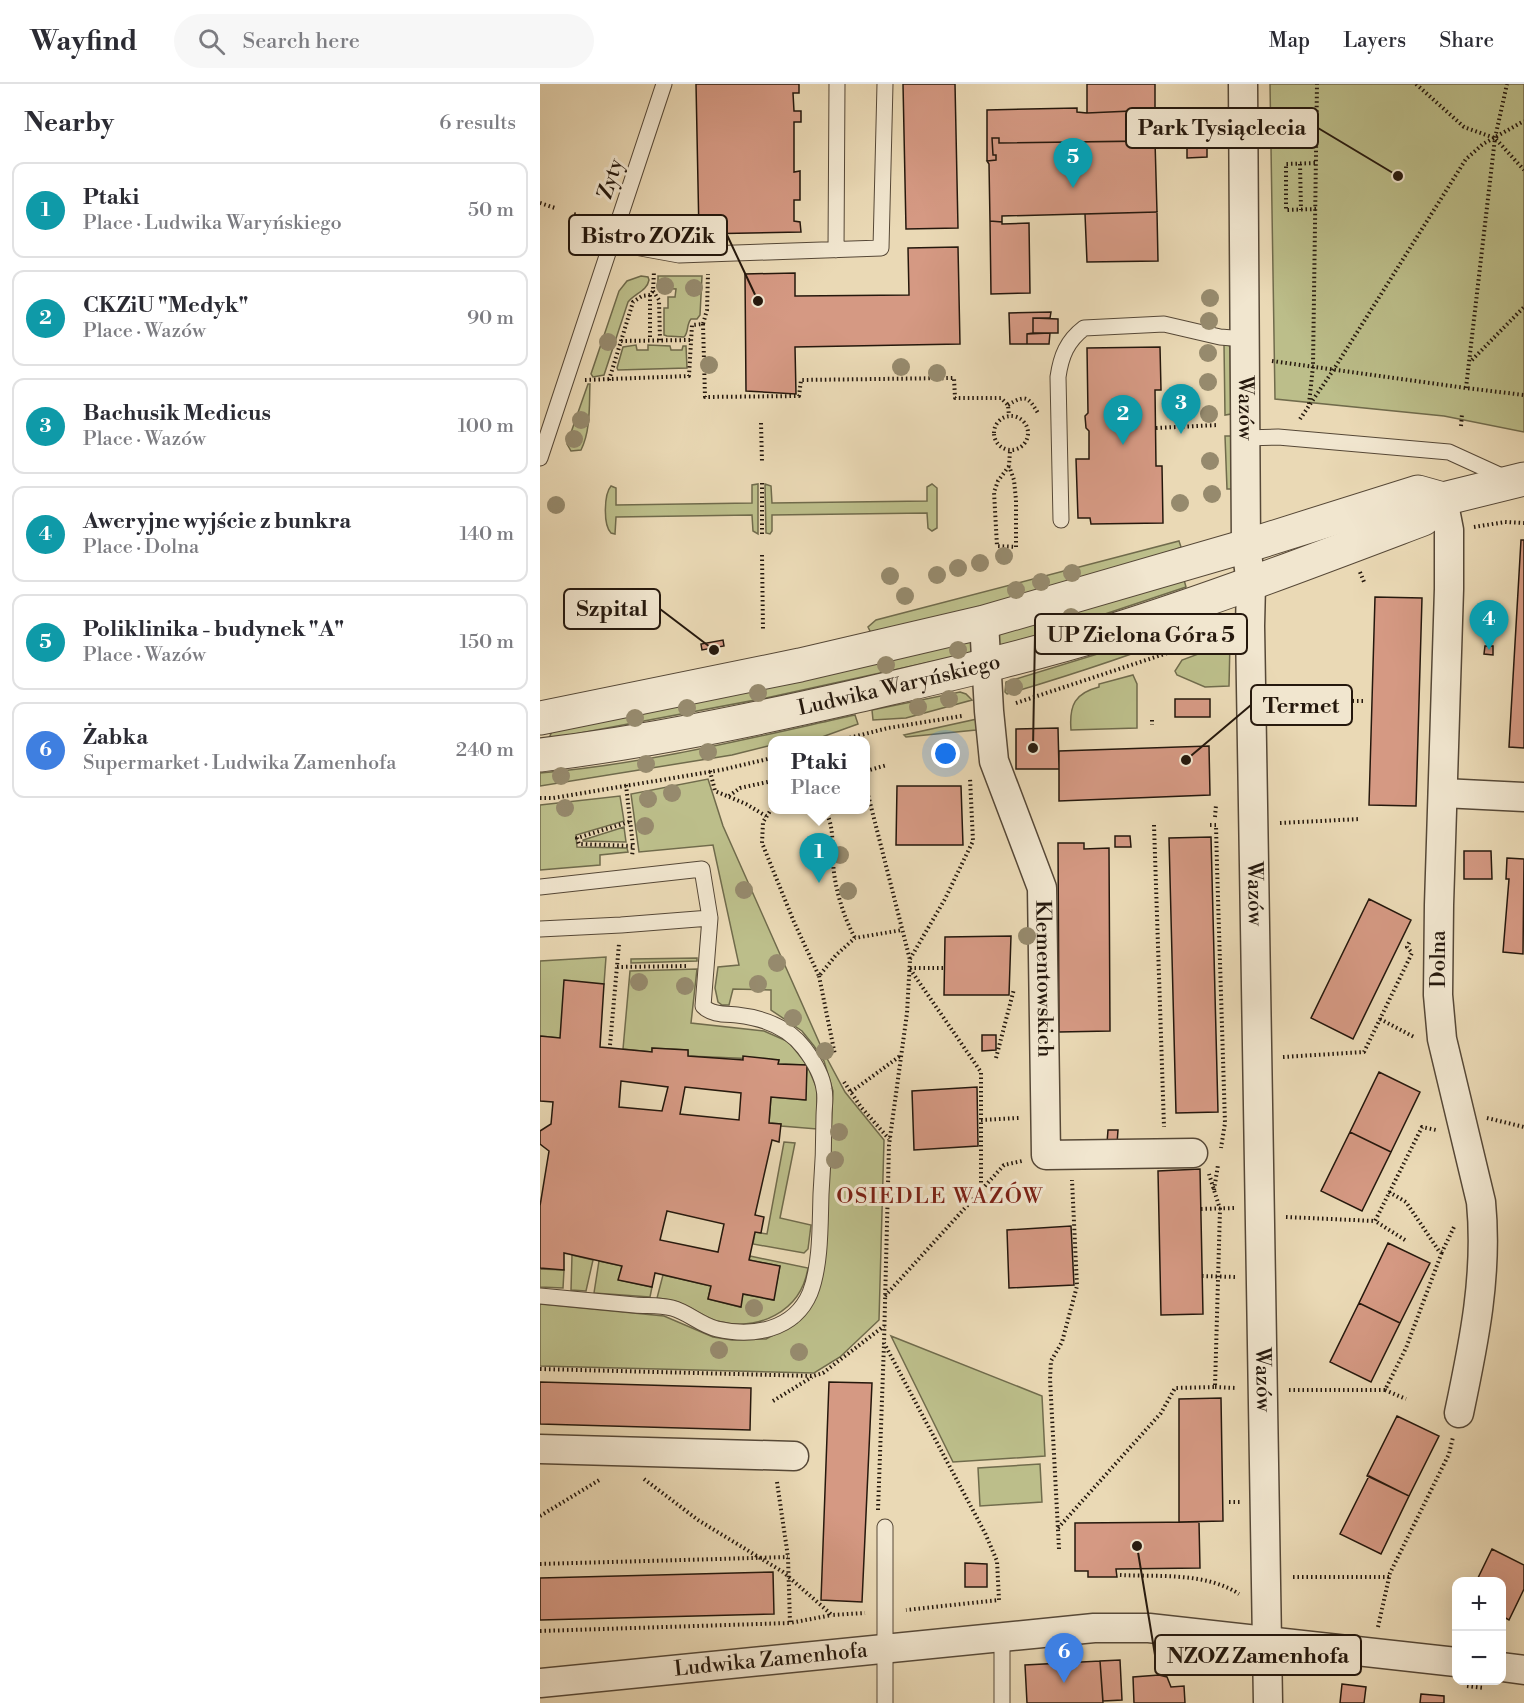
<!DOCTYPE html>
<meta charset="utf-8">
<style>
body{margin:0;font-family:"Libre Bodoni",serif;background:#f7f7f7;color:#2b2b33}
.controls{position:absolute;right:18px;bottom:18px;display:grid;overflow:hidden;border-radius:12px;box-shadow:0 6px 24px #0002}
.controls button{width:54px;height:54px;display:grid;place-items:center;padding:0;border:0;border-bottom:2px solid #e1e1e2;background:#fff;color:#2b2b33;font:30px sans-serif}
.you{position:absolute;left:406px;top:670px;width:21px;height:21px;margin:-15px;border:4px solid #fff;border-radius:50%;background:#1a73e8;box-shadow:0 0 0 9px #1a73e833}
.badge{display:grid;place-items:center;width:39px;height:39px;border-radius:50%;background:#0f766e;color:#fff;font-size:20px;font-weight:700}
.pin{position:absolute;translate:-50% -50px;filter:drop-shadow(0 2px 3px #0008)}
.pin::after{content:'';position:absolute;top:32px;width:21px;height:18px;background:inherit;clip-path:polygon(0 0,100% 0,50% 100%)}
.popup{position:absolute;left:228px;top:652px;width:102px;height:78px;box-sizing:border-box;display:grid;place-content:center;border-radius:12px;background:#fff;filter:drop-shadow(0 2px 4px #0005);font-size:20px;white-space:nowrap;color:#7c7c81}
.popup b{font-size:22px;color:#2b2b33}
.popup::after{content:'';position:absolute;left:50%;top:100%;margin-left:-12px;border:12px solid transparent;border-top-color:#fff}
.list{margin:0;padding:0;list-style:none}
h2{display:flex;justify-content:space-between;align-items:center;height:78px;margin:0;padding:0 24px;font-size:26px}
h2 small{font-size:20px;font-weight:400;color:#7c7c81}
.list li{display:grid;grid-template-columns:39px 1fr auto;gap:18px;align-items:center;box-sizing:border-box;height:96px;margin:0 12px 12px;padding:0 12px;border:2px solid #e1e1e2;border-radius:12px}
.list b{display:block;font-size:22px;white-space:nowrap}
.list p{margin:0;font-size:20px;white-space:nowrap;color:#7c7c81}
.list em{font-size:20px;font-style:normal;color:#7c7c81}
.icon{flex:none;width:33px;height:33px;fill:none;stroke:currentColor;stroke-width:2;stroke-linecap:round;stroke-linejoin:round}
.map{position:relative;flex:none;width:984px;height:1619px;overflow:hidden}
header{display:flex;align-items:center;gap:36px;box-sizing:border-box;height:84px;padding:0 30px;background:#fff;border-bottom:2px solid #e1e1e2}
header strong{font-size:28px}
nav{display:flex;gap:33px;margin-inline-start:auto;font-size:21px}
.search{width:420px;height:54px;background:#f7f7f7;display:flex;align-items:center;gap:15px;box-sizing:border-box;padding:0 21px;border-radius:33px;color:#7c7c81;font-size:22px}
main{display:flex}
aside{flex:1;background:#fff}
.map>svg:first-child{display:block}
.green{fill:#bcbe8a;stroke:#706b4c;stroke-width:1.5}
.building{fill:#d59983;stroke:#25180d;stroke-width:1.5;fill-rule:evenodd}
.lines{fill:none;stroke-linecap:round;stroke-linejoin:round}
.service-casing{stroke:#564837;stroke-width:17}
.minor-casing{stroke:#564837;stroke-width:31}
.tertiary-casing{stroke:#564837;stroke-width:35}
.path{stroke:#25180d;stroke-width:4;stroke-dasharray:1.5 3;stroke-linecap:butt}
.service{stroke:#f1e6cf;stroke-width:15}
.minor{stroke:#f1e6cf;stroke-width:28}
.tertiary{stroke:#f1e6cf;stroke-width:33}
.tree{fill:#968a6d}
.labels{text-anchor:middle;dominant-baseline:central;stroke-width:6;stroke-linejoin:round;paint-order:stroke}
.street-label{font-size:21px;fill:#25180d;stroke:#f1e6cf}
.neighbourhood-label{font-size:22px;letter-spacing:1.5px;fill:#7a1f14;stroke:#f1e6cf}
.leader{fill:none;stroke:#25180d;stroke-width:2}
.callout-dot{fill:#25180d;stroke:#f1e6cf;stroke-width:2}
.callout{fill:#f1e6cf;stroke:#25180d;stroke-width:2}
.callout-label{font-size:22px;text-anchor:middle;font-weight:bold;fill:#25180d}
</style>
<header>
<strong>Wayfind</strong>
<div class="search"><svg class="icon" aria-label="search" viewBox="0 0 24 24"><circle cx="10" cy="10" r="6"/><path d="M15 15l6 6"/></svg>Search here</div>
<nav><a>Map</a><a>Layers</a><a>Share</a></nav>
</header>
<main>
<aside>
<h2>Nearby<small>6 results</small></h2>
<ul class="list">
<li><span class="badge" style="background:#0f9aa8">1</span><div><b>Ptaki</b><p>Place · Ludwika Waryńskiego</p></div><em>50 m</em></li>
<li><span class="badge" style="background:#0f9aa8">2</span><div><b>CKZiU &quot;Medyk&quot;</b><p>Place · Wazów</p></div><em>90 m</em></li>
<li><span class="badge" style="background:#0f9aa8">3</span><div><b>Bachusik Medicus</b><p>Place · Wazów</p></div><em>100 m</em></li>
<li><span class="badge" style="background:#0f9aa8">4</span><div><b>Aweryjne wyjście z bunkra</b><p>Place · Dolna</p></div><em>140 m</em></li>
<li><span class="badge" style="background:#0f9aa8">5</span><div><b>Poliklinika - budynek &quot;A&quot;</b><p>Place · Wazów</p></div><em>150 m</em></li>
<li><span class="badge" style="background:#3f7fe0">6</span><div><b>Żabka</b><p>Supermarket · Ludwika Zamenhofa</p></div><em>240 m</em></li>
</ul>
</aside>
<div class="map">
<svg width="984" height="1619" viewBox="0 0 984 1619">
<rect width="100%" height="100%" fill="#ead9b5"/>
<filter id="stains"><feTurbulence type="fractalNoise" baseFrequency=".00333" numOctaves="4"/><feColorMatrix values="0 0 0 0 .2 0 0 0 0 .09 0 0 0 0 .02 0 0 0 .5 -.17"/></filter>
<radialGradient id="worn" r=".72"><stop offset=".6" stop-color="#630" stop-opacity="0"/><stop offset="1" stop-color="#630" stop-opacity=".3"/></radialGradient>
<!-- green -->
<path class="green" d="M730,0H984V348L904,332L735,315Z
M101,192L108,193L109,196C107,207 95,209 88,218L64,291L53,293L51,290L79,207L87,197Z
M118,192H162L160,231L157,235H151C146,241 149,248 144,253L127,252L124,251V224H128V213H135L136,205L118,204Z
M684,260L690,262L691,330L685,331Z
M96,261L97,266H108V261L130,262L131,266H142L143,262H146L147,284L78,286L77,284L83,263Z
M48,300H50C49,321 51,346 41,366L31,367L27,360Z
M685,352H692L693,405H687Z
M218,400V450L213,447L212,431L76,433L75,450L71,449C63,441 64,410 71,402L76,404V421L212,419V401Z
M225,400L231,402L232,419L387,417V403L392,400L397,404V444L392,447L388,444L387,429L232,431V447L230,450L226,449Z
M639,457L641,463L637,465L449,523L334,550L330,547L328,543L336,536Z
M643,492L646,503L517,546L436,568L226,614L14,654L10,652L12,647Z
M654,537L656,546C595,570 531,591 467,610L465,608L466,598L577,564Z
M690,558L689,602L665,603L637,591L635,587L642,576Z
M593,591L597,600V644L531,646C529,621 535,609 559,603V600Z
M420,608L426,610L432,616L366,634L333,636L332,626Z
M315,631L318,640L282,653L232,656V661L192,671L0,702V689C106,680 211,654 315,631Z
M437,635L438,643L436,646L366,653L364,651Z
M168,695L183,742L283,967L305,1008L344,1056L339,1236L300,1273L274,1289L0,1282V1220L124,1232L173,1253L192,1256L226,1255L257,1239L286,1142L293,1007L284,977L274,962L262,947L231,926V906L193,905L189,921H182L178,918L175,904L178,883L199,881L173,761L99,768L91,710Z
M80,712L84,737L36,751L37,763L87,764L88,768L60,771V781L0,786V721Z
M84,743L86,758L43,757V756Z
M66,873L64,900L20,954L0,952V877Z
M157,874V877L91,879V875Z
M157,885L151,939L224,947L249,958L267,981L277,1005V1045L241,1042V1040L229,1039L231,1013L265,1016L267,981L238,980L239,976L148,972V966L112,964V968L83,965L90,887Z
M244,1058L255,1059L240,1134L271,1141L268,1165L264,1169L213,1160L215,1148L227,1150Z
M32,1171L53,1176L46,1207L31,1206Z
M210,1172L268,1184C261,1228 218,1248 177,1237C164,1233 153,1224 140,1219C133,1216 125,1215 117,1214L123,1191L171,1202L168,1215L200,1223L203,1210L233,1216L240,1182L209,1176Z
M59,1177L82,1182L79,1196L112,1203L110,1213L54,1209Z
M0,1185L24,1186L23,1204L0,1203Z
M351,1252L502,1312L505,1372L413,1378Z
M500,1380L502,1418L440,1422L438,1384Z"/>
<!-- building -->
<path class="building" d="M156,0H259V9H253L254,27H261V38H254V88L260,87V116H254V137L260,138L261,148L159,150Z
M363,0H415L418,144L366,145Z
M547,0H615V26L547,29Z
M537,24V28L547,29L612,26L613,44H599L600,57L459,59V54H452L453,71H456V76L447,77V26Z
M646,25H667V73L647,74V57H600L599,44H646Z
M452,54H459V59L615,57L617,128L462,132V138L450,137L449,80L447,77L456,76V71H453Z
M617,128L618,177L547,178L545,130Z
M450,137L462,138V140L489,139L490,209L451,210Z
M418,163L420,260L255,263L256,310L206,307L205,190L255,189V212L369,211L368,164Z
M511,228L510,234H493V249L487,250V260H470L469,229Z
M493,234L518,235V249H493Z
M510,249L509,260H487V250Z
M620,263L621,306H615L616,382H622L623,439L551,440L550,434H538L536,375H549V347L546,344L545,332L548,329L547,264Z
M981,456H984V664L969,663Z
M835,513L882,514L876,722L829,721Z
M183,556L184,562L162,566L161,560Z
M945,562H953V571L944,570Z
M635,615H670V633H635Z
M518,644L519,685H476V645Z
M669,662L670,711L519,717V667Z
M357,702H421L423,761H356Z
M575,752H590L591,763H575Z
M671,753L678,1028L636,1029L629,754Z
M518,759H544V765L569,764L570,947L519,948Z
M924,767H951L952,795H924Z
M967,774L984,775L983,870L963,868L969,795H966Z
M829,815L871,836L813,955L771,934Z
M471,852L469,911H404L405,853Z
M24,896L64,900L60,963L112,968V964L148,966V972L203,976V972L239,976L238,980L267,981L266,1016L231,1013L229,1039L241,1040L239,1058L232,1056L215,1131L224,1133L221,1149L215,1148L209,1176L240,1182L234,1216L203,1210L201,1223L168,1215L171,1202L115,1189L112,1203L78,1196L82,1182L24,1169V1186L0,1184V1122L9,1067L0,1060V1047L11,1040L13,1018L0,1017V952L20,954ZM81,997L128,1003L122,1027L79,1023ZM145,1003L201,1009L199,1036L140,1030ZM127,1127L184,1140L178,1168L120,1156Z
M442,951H456V966L442,967Z
M839,988L880,1008L851,1068L810,1048Z
M437,1003L438,1062L374,1066L372,1007Z
M568,1046H578L577,1060L567,1059Z
M810,1048L851,1068L822,1127L781,1107Z
M660,1085L663,1230L621,1231L618,1087Z
M531,1142L534,1201L469,1204L467,1146Z
M848,1159L890,1179L860,1239L819,1219Z
M819,1219L860,1239L831,1298L790,1278Z
M0,1298L211,1304L210,1346L0,1340Z
M289,1298L332,1299L322,1518L281,1516Z
M681,1314L683,1437L639,1438V1315Z
M857,1332L899,1352L869,1412L827,1392Z
M829,1392L869,1412L841,1470L800,1450Z
M659,1438L660,1484L576,1485L577,1493H548V1487H535V1439Z
M952,1465L984,1481V1505L969,1536L962,1532V1498H936Z
M425,1479L447,1480V1503H425Z
M233,1488L234,1530L0,1536V1494Z
M580,1576L582,1616L563,1617L560,1577Z
M560,1577L563,1619H487L485,1581Z
M619,1591L627,1593L631,1603L644,1602L645,1619H594L593,1593Z
M802,1600L826,1603L824,1619H800Z
M881,1610L904,1612V1619H880Z"/>
<g class="lines">
<!-- service casing -->
<g class="service-casing">
<path id="service" d="M73,157L95,163L139,171L341,164L345,0
M296,166L297,0
M704,354L738,353L909,368L966,394
M0,374L124,0
M521,436L518,293C521,272 527,257 544,244L624,240L680,253L705,255
M0,803L162,785L170,834L81,841L0,845
M0,1212C32,1215 64,1218 95,1221C107,1222 120,1221 132,1224C148,1228 160,1241 177,1245C212,1253 254,1247 270,1209C281,1181 280,1140 281,1110C283,1084 284,1058 284,1032C284,1024 286,1013 284,1005C282,990 273,976 264,964C248,943 224,934 197,931C186,930 171,931 163,922L170,834
M462,1553V1619
M345,1619V1443"/>
</g>
<!-- minor casing -->
<g class="minor-casing">
<g id="minor">
<path id="s1" d="M703,0L706,462L711,500L710,542L728,1619"/>
<path d="M903,415L909,446V505L899,821L898,911L902,955L941,1118C948,1190 934,1258 919,1329"/>
<path id="s2" d="M444,538L449,627L454,677L502,804L506,1071L653,1069"/>
<path d="M903,709L984,713"/>
<path d="M0,1365L254,1372"/>
<path d="M962,1583L984,1586"/>
<path id="s3" d="M0,1599L554,1544H609L916,1578"/>
</g>
</g>
<!-- tertiary casing -->
<g class="tertiary-casing">
<g id="tertiary">
<path d="M0,634L260,581L444,538L706,462L878,408L903,415L984,395"/>
<path id="s4" d="M0,671C107,658 212,636 317,612C402,592 487,573 571,547C676,514 780,474 883,435L903,415"/>
</g>
</g>
<!-- path -->
<path class="path" d="M876,0L924,43L955,54L984,86
M760,80L761,126
M0,119L15,124
M776,125L746,126V80L777,79
M34,130L59,139
M113,207L119,216L120,257
M110,211V256
M163,240L165,313L259,312L261,296L414,294L415,314H461L468,321L469,332
M81,257L151,256
M932,276L984,223
M732,277L926,304L984,311
M45,296L149,292L152,241L163,240L167,226L168,190
M69,296L93,218L102,212L110,211L113,207L114,187
M926,304L955,54L967,0
M769,320L773,282L777,0
M468,321C486,310 488,313 498,329
M454 349a17 17 0 1 1 34 0a17 17 0 1 1-34 0Z
M760,335L794,285L926,75L943,60L984,37
M221,339L222,378
M921,342L922,330
M616,344L678,341
M469,382L458,397L454,408L457,462L476,463V416L474,396L469,382L470,367
M222,399V450
M934,443L965,438L984,439
M222,471L223,546
M820,488L824,498
M736,616L824,617
M476,619L685,550
M612,636V641
M301,656L348,644L422,632
M170,687L175,707L206,720L226,732
M326,687L347,681
M86,701L93,762
M326,703L370,876L367,929L349,1061L344,1259L445,1449L457,1477L459,1516L366,1526
M189,712L200,704L232,697
M0,714H13L181,686L232,674
M232,724L223,738L222,759L254,838L279,892L296,871L315,854L362,846
M285,726C294,742 292,758 293,777C294,802 303,832 315,854
M675,733L676,721
M89,738L37,754L39,760L93,762L92,773
M740,739L820,735
M614,741L624,1043
M670,741H676L677,782L685,1039L681,1064
M370,875L405,815L433,757L430,694
M77,883L148,882
M370,884H406
M370,885L441,988V1104
M279,892L295,971
M840,935L874,953
M70,961L79,860
M743,973L824,968L872,869L867,863L870,857
M456,974L474,905
M304,998L321,1023L349,1055
M311,1008L360,972
M947,1034L984,1043
M441,1036L479,1034
M674,1106L678,1081
M849,1108L866,1118L899,1167L902,1168L914,1143
M661,1125L695,1124
M746,1133L835,1137
M865,1156L835,1137L882,1043L896,1046
M662,1192L696,1193
M345,1212L464,1081L482,1077
M0,1285L273,1292L283,1289L344,1242
M675,1303L696,1304
M749,1306H845L866,1264L902,1168
M845,1306L866,1315
M233,1317L272,1293
M104,1395L158,1436L243,1488L292,1531L325,1529
M237,1398L248,1473L250,1539L292,1531
M689,1418H700
M338,1426L344,1260
M0,1432L61,1395
M518,1444L621,1329L635,1304L675,1303L680,1125L669,1090
M519,1465L510,1295L511,1277L522,1258L537,1202L532,1096
M0,1480L248,1473
M580,1491C619,1493 665,1488 699,1510
M753,1493H849
M838,1543L850,1489L909,1370L913,1353
M0,1547L250,1539
M927,1602L944,1604"/>
<!-- service -->
<use href="#service" class="service"/>
<!-- minor -->
<use href="#minor" class="minor"/>
<!-- tertiary -->
<use href="#tertiary" class="tertiary"/>
</g>
<!-- trees -->
<g class="tree">
<circle cx="125" cy="202" r="9"/>
<circle cx="154" cy="204" r="9"/>
<circle cx="670" cy="214" r="9"/>
<circle cx="669" cy="237" r="9"/>
<circle cx="68" cy="258" r="9"/>
<circle cx="668" cy="269" r="9"/>
<circle cx="169" cy="281" r="9"/>
<circle cx="361" cy="283" r="9"/>
<circle cx="397" cy="289" r="9"/>
<circle cx="668" cy="298" r="9"/>
<circle cx="669" cy="330" r="9"/>
<circle cx="41" cy="336" r="9"/>
<circle cx="34" cy="355" r="9"/>
<circle cx="670" cy="377" r="9"/>
<circle cx="672" cy="410" r="9"/>
<circle cx="640" cy="419" r="9"/>
<circle cx="16" cy="421" r="9"/>
<circle cx="464" cy="472" r="9"/>
<circle cx="440" cy="479" r="9"/>
<circle cx="418" cy="484" r="9"/>
<circle cx="532" cy="489" r="9"/>
<circle cx="397" cy="491" r="9"/>
<circle cx="350" cy="492" r="9"/>
<circle cx="501" cy="498" r="9"/>
<circle cx="476" cy="506" r="9"/>
<circle cx="365" cy="512" r="9"/>
<circle cx="531" cy="533" r="9"/>
<circle cx="506" cy="542" r="9"/>
<circle cx="418" cy="566" r="9"/>
<circle cx="346" cy="581" r="9"/>
<circle cx="474" cy="603" r="9"/>
<circle cx="218" cy="609" r="9"/>
<circle cx="409" cy="615" r="9"/>
<circle cx="378" cy="623" r="9"/>
<circle cx="147" cy="624" r="9"/>
<circle cx="95" cy="634" r="9"/>
<circle cx="168" cy="668" r="9"/>
<circle cx="106" cy="680" r="9"/>
<circle cx="21" cy="692" r="9"/>
<circle cx="132" cy="709" r="9"/>
<circle cx="108" cy="715" r="9"/>
<circle cx="25" cy="724" r="9"/>
<circle cx="105" cy="742" r="9"/>
<circle cx="300" cy="771" r="9"/>
<circle cx="204" cy="806" r="9"/>
<circle cx="308" cy="807" r="9"/>
<circle cx="487" cy="852" r="9"/>
<circle cx="237" cy="879" r="9"/>
<circle cx="99" cy="898" r="9"/>
<circle cx="218" cy="900" r="9"/>
<circle cx="145" cy="902" r="9"/>
<circle cx="253" cy="934" r="9"/>
<circle cx="285" cy="967" r="9"/>
<circle cx="299" cy="1048" r="9"/>
<circle cx="295" cy="1076" r="9"/>
<circle cx="214" cy="1224" r="9"/>
<circle cx="179" cy="1266" r="9"/>
<circle cx="259" cy="1268" r="9"/>
</g>
<g class="labels">
<!-- street labels -->
<g class="street-label">
<text transform="translate(71 95) rotate(-72)">Zyty</text>
<text stroke="none"><textPath href="#s1" startOffset="324">Wazów</textPath></text>
<text stroke="none"><textPath href="#s4" startOffset="366">Ludwika Waryńskiego</textPath></text>
<text stroke="none"><textPath href="#s1" startOffset="810">Wazów</textPath></text>
<text transform="translate(899 875) rotate(-90)">Dolna</text>
<text stroke="none"><textPath href="#s2" startOffset="366">Klementowskich</textPath></text>
<text stroke="none"><textPath href="#s1" startOffset="1296">Wazów</textPath></text>
<text stroke="none"><textPath href="#s3" startOffset="232">Ludwika Zamenhofa</textPath></text>
</g>
<!-- neighbourhood labels -->
<g class="neighbourhood-label">
<text x="400" y="1112">OSIEDLE WAZÓW</text>
</g>
</g>
<!-- callouts -->
<path class="leader" d="M858 92L778 44M218 217L187 151M174 566L120 525M493 664L495 550M646 676L711 621M597 1462L615 1571"/>
<g class="callout-dot">
<circle cx="858" cy="92" r="6"/>
<circle cx="218" cy="217" r="6"/>
<circle cx="174" cy="566" r="6"/>
<circle cx="493" cy="664" r="6"/>
<circle cx="646" cy="676" r="6"/>
<circle cx="597" cy="1462" r="6"/>
</g>
<g class="callout">
<rect x="586" y="24" width="192" height="40" rx="6"/>
<rect x="29" y="131" width="158" height="40" rx="6"/>
<rect x="24" y="505" width="96" height="40" rx="6"/>
<rect x="495" y="530" width="212" height="40" rx="6"/>
<rect x="711" y="601" width="101" height="40" rx="6"/>
<rect x="615" y="1551" width="206" height="40" rx="6"/>
</g>
<g class="callout-label">
<text x="682" y="51">Park Tysiąclecia</text>
<text x="108" y="159">Bistro ZOZik</text>
<text x="72" y="532">Szpital</text>
<text x="601" y="558">UP Zielona Góra 5</text>
<text x="761" y="629">Termet</text>
<text x="718" y="1579">NZOZ Zamenhofa</text>
</g>
<rect width="100%" height="100%" filter="url(#stains)"/>
<rect width="100%" height="100%" fill="url(#worn)"/>
</svg>
<div class="controls">
<button>+</button>
<button>−</button>
</div>
<div class="you"></div>
<div class="pin badge" style="left:279px;top:799px;background:#0f9aa8">1</div>
<div class="popup"><b>Ptaki</b>Place</div>
<div class="pin badge" style="left:583px;top:361px;background:#0f9aa8">2</div>
<div class="pin badge" style="left:641px;top:350px;background:#0f9aa8">3</div>
<div class="pin badge" style="left:949px;top:566px;background:#0f9aa8">4</div>
<div class="pin badge" style="left:533px;top:104px;background:#0f9aa8">5</div>
<div class="pin badge" style="left:524px;top:1599px;background:#3f7fe0">6</div>
</div>
</main>
